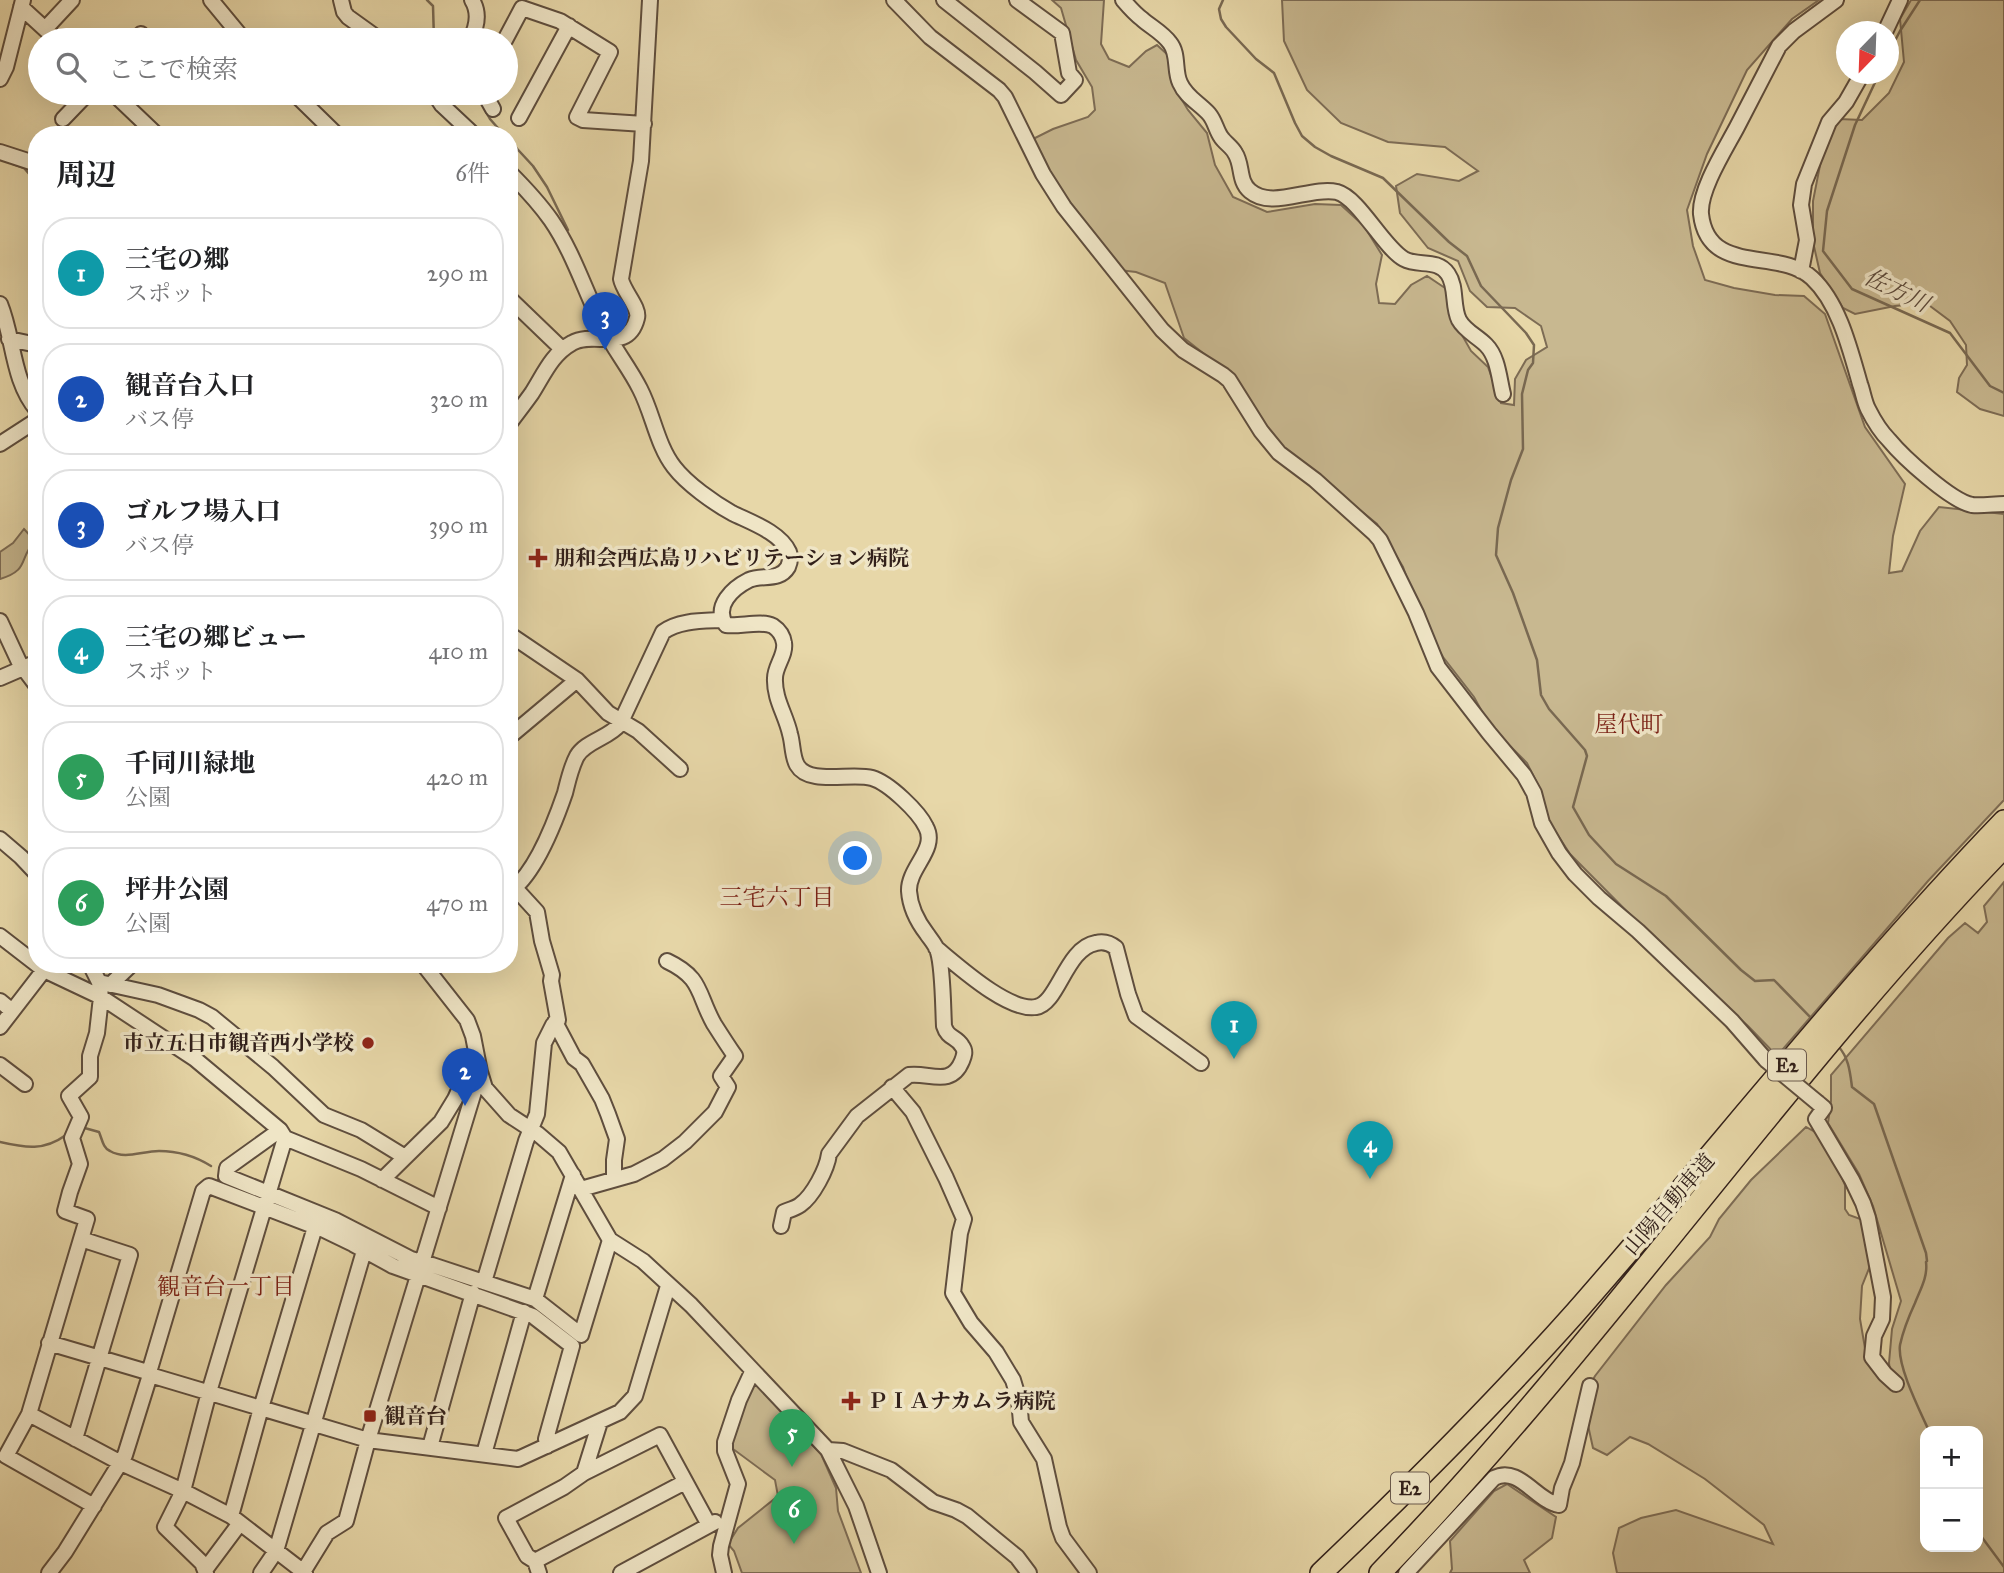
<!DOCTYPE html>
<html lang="ja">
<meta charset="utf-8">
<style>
body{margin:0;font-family:"IM FELL Great Primer","Noto Serif JP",serif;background:#f6f6f6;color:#202124}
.controls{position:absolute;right:21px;bottom:21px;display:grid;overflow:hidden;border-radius:14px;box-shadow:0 7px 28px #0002}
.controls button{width:63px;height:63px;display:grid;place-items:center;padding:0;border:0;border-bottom:2px solid #e0e0e0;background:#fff;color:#202124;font:35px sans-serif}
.compass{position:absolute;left:1836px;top:21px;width:63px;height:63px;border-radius:50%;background:#fff;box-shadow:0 7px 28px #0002;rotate:203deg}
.you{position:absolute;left:856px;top:859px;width:24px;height:24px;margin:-18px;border:5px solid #fff;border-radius:50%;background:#1a73e8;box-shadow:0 0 0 10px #1a73e833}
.badge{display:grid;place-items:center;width:46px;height:46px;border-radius:50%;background:#0b8043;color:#fff;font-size:23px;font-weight:700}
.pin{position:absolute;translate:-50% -58px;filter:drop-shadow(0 2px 4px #0008)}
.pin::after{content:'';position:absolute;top:37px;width:24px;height:21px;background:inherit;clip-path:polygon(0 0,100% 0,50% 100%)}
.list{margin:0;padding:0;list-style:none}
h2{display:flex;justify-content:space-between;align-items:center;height:91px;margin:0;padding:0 28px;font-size:30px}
h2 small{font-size:23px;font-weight:400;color:#757577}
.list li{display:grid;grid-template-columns:46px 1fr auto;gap:21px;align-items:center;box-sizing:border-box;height:112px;margin:0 14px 14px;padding:0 14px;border:2px solid #e0e0e0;border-radius:28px}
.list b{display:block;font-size:26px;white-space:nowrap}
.list p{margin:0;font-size:23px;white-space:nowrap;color:#757577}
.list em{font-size:23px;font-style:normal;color:#757577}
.icon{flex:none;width:38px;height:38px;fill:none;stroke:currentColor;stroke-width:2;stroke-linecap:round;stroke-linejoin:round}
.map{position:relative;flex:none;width:2004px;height:1573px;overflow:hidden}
.search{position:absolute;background:#fff;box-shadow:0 7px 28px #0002;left:28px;top:28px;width:490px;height:77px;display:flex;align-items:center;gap:18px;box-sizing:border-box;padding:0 24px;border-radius:38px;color:#757577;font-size:26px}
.panel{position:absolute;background:#fff;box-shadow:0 7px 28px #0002;left:28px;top:126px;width:490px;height:847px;border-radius:28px}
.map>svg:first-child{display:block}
.green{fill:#c8b890;stroke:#7d6c55;stroke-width:2;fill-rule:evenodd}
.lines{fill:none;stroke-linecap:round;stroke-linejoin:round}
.stream{stroke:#796952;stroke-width:2.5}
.minor-casing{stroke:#5f4e3e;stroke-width:18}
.highway-casing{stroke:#32201a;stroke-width:24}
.minor{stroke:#efe5c6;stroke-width:14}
.highway{stroke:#e7d7a8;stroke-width:21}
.minor-bridge-casing{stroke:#5f4e3e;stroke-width:18;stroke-linecap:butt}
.minor-bridge{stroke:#efe5c6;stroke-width:14}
.poi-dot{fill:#8f2418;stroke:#efe5c6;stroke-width:2.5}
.labels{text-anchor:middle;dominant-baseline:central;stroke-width:7;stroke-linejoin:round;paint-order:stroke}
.shield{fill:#efe5c6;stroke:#6b5b4e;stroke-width:2}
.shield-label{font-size:19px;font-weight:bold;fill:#32201a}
.poi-label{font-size:21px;font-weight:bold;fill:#32201a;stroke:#efe5c6;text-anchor:start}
.street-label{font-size:21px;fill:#32201a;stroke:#efe5c6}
.water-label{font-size:23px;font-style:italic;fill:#5c4a3b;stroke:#efe5c6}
.neighbourhood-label{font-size:23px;fill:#7a1f14;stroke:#efe5c6}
</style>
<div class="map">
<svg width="2004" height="1573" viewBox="0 0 2004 1573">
<rect width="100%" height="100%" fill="#e7d7a8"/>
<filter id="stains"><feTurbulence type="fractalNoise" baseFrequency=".00286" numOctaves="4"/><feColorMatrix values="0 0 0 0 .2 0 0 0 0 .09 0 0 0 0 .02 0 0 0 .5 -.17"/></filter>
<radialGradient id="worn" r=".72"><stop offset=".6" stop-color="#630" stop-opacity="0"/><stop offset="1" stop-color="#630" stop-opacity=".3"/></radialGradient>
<!-- green -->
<path class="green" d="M1052,0H1104L1101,44L1109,59L1129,67L1146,51L1157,45L1169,56L1176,90L1188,110L1207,133L1215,165L1233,197L1267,212L1315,204L1341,205L1364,226L1382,255L1376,284L1379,303L1395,304L1411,285L1427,276L1448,290L1454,321L1471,351L1488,367L1501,403L1514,405L1515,379L1526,360L1547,347L1541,326L1515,308L1487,307L1470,291L1458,261L1428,248L1400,213L1396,186L1417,174L1459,181L1478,171L1445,147L1388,142L1341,123L1307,90L1284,41L1282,0H1819L1792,19L1747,70L1707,154L1687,210L1693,246L1705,280L1734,288L1775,295L1804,296L1825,314L1865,427L1905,484L1893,536L1889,573L1902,571L1920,531L1939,507L2004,514V800L1928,881L1777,1056L1748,1026L1681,966L1570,854L1544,814L1539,787L1527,763L1490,726L1474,697L1443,657L1420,616L1403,567L1377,524L1274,440L1218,365L1184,338L1165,283L1136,272L1119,270L1049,176L1031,140L1053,129L1088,117L1095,110L1092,87L1076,60L1061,8Z
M1911,0H2004V416L1980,409L1957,392L1959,378L1967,365L1966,345L1950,321L1926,303L1895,306L1855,314L1843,308L1820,273L1813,242V201L1823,150L1839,119L1862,120L1889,93L1904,62L1900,19Z
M24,529L35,541C18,559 30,570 0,579V552L13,543Z
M2004,882V1573H1617L1613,1553L1619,1528L1641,1518L1676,1510L1773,1544L1764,1525L1705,1479L1648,1444L1630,1437L1607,1455L1593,1448L1582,1398L1595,1376L1666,1285L1710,1237L1719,1219L1751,1180L1806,1127L1815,1132L1835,1161L1845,1185V1209L1849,1215L1863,1220L1870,1266L1862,1286L1860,1319L1866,1354L1892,1386L1889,1363L1892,1329L1901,1301L1873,1206L1859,1174L1828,1123L1831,1101V1075L1948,938L1965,923L1978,933L1987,922L1984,906ZM1925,1431H1978V1547H1925Z
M755,1383L821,1454L836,1488L838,1511L861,1573H742L734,1551L728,1544L738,1528L778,1496L775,1480L729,1446L742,1410Z
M1507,1484L1556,1517L1552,1538L1524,1560L1530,1573H1450L1452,1569L1450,1541L1494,1491Z"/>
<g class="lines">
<!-- stream -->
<path class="stream" d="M427,0L433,6L434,40
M1223,0L1219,9L1221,19L1226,27L1256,59L1274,73L1295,123L1302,136L1315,147L1331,156L1383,178L1449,242L1467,256L1481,286L1526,333L1534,345L1533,363L1528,370L1522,394L1523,449L1511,480L1498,528L1496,555L1513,593L1537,660L1541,695L1549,709L1585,750L1587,756L1573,807L1589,835L1616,864L1666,896L1741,970L1755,981L1774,980L1814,1021
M1888,54L1900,31L1920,0
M1879,74L1855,125L1827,211L1823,251L1852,289L1950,333L1990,386L2004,393
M485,110L490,119L504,135
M509,140L533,166L547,187L568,230
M13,164L24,168L37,183
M1838,1046C1849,1058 1850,1072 1852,1087L1874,1104L1926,1253L1927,1261L1926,1262C1928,1277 1920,1290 1915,1303C1909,1316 1903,1331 1900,1345C1897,1366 1920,1411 1929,1431
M81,1127L99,1132C102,1139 103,1148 110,1151C125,1160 142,1151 159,1151C178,1151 195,1156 211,1166
M0,1142C26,1148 44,1151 66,1135
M1978,1532L2004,1567"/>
<!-- minor casing -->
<g class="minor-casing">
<path id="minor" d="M211,0L244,40
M341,0L344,12L348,17L380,40
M894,0L930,37L999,90L1005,97L1043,174L1064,207L1162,330L1183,350L1223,375L1229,380L1261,431L1279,453L1315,480L1374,533L1380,540L1416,613L1438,667L1489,733L1524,775L1534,793L1542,823L1559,853L1575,874L1599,898L1638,931L1732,1021L1766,1060
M944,0L1035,72L1061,95L1075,80L1069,73L1062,33L1017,0
M1123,0C1129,7 1135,14 1142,19C1151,27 1163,33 1170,43C1179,54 1174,71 1180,83C1186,97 1199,103 1209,114C1215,121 1216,130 1221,137C1225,143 1232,147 1235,153C1243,165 1238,181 1250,191C1272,210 1311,186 1337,192C1359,198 1383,247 1404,259C1418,267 1437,258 1448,274C1457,287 1452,306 1459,320C1465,331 1477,336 1486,345C1498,357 1499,378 1503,394
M1836,0L1794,31L1779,46C1765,73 1751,100 1737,127C1726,148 1699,190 1701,214C1708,277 1779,247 1812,278C1839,303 1850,349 1860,384C1863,392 1864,401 1868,409C1873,419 1881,432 1889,440C1903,457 1951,501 1972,505C1982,506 1994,504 2004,504
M21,7L57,40
M45,29L72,0
M1885,32L1900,0
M136,40L141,34
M470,40C477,27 480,13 472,0
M505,40L522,8L560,21L610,52L577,117L583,120L644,124
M0,79L6,67L23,0
M113,93L157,135
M294,93L337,135
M434,93L442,105L474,135
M484,93L493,109
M519,118L569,26
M63,119L88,93
M0,152L37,164
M509,172C524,187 539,203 551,220C573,252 585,291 602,325C613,348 629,367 640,389C653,414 657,445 674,467C687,484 714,503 732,513C750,522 780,532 789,552C791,557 790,562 788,567C779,582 762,574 749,580C733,588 713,606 726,625C740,627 761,620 773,626C779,630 783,636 784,643C786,655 775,666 775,678C774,699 786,715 790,734C793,744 792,756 797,765C809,786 851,772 872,778C889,783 919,812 926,827C938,849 908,868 909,891C910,907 917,921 927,934C931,940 936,945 938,952C943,968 943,1008 944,1026C948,1039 956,1036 962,1046C966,1051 964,1056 962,1061C951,1088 929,1072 909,1075L857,1116L829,1154C827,1169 813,1196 800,1205C796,1208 789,1210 784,1212L781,1226
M1801,271L1807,240L1801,205L1804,184L1829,122L1846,102L1862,74
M509,298L562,349
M0,304C14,338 12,381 37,410
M9,339L37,345
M509,424C517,413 525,403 532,393C544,374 552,354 572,343C594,330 628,354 637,318C640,308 623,291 621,279L641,161L650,0
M0,444L37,420
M0,621L19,662L37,686
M509,634L577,680L608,713L638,731L680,769
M0,678L37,662
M509,737L577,680
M0,839L21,857L37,874
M509,892C535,875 555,822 565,793C568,781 571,767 577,756C586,741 609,738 620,724L663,632C679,620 703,621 723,620
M0,936L44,970L101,997L195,1059L280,1130L285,1138L361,1169L439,1208
M936,948C957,965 1008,1012 1036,1007C1058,1004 1066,948 1096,943C1104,941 1110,943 1116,948L1128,994L1136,1016L1201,1063
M423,964L467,1020L473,1036L480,1072L485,1088L509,1115L538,1134L559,1152L610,1240L643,1261L691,1305L828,1450L856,1506L879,1573
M99,982L158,995L199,1010L212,1017L273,1067L324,1115L361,1130L405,1157
M110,985L132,964
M0,1001L12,1011
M555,1022L574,1058L582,1064L602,1099L608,1114L617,1139L614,1160V1179
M0,1027L44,970
M0,1065L25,1084
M892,1087L913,1112L946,1178L964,1219L960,1233L953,1293L971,1323L996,1352L1013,1380L1019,1400L1021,1422L1044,1459L1059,1527L1063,1538L1089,1573
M1818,1103L1824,1108L1816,1119L1852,1180L1863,1203L1868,1218L1883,1297L1882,1319L1874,1336L1872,1357L1885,1374L1896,1384
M280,1130L227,1168L226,1176L335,1220L411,1259L432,1265L535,1299L581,1335L610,1240
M382,1180L441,1122L455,1099L476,1052
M581,1189L634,1174L663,1159L685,1142L715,1112L728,1087L721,1076L735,1056C728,1046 721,1035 714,1024C697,994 703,978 667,961
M81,1239L87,1219L65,1211L70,1192L80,1164L72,1138L81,1117L69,1096L90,1077V1056L97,1033L101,997L99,982L90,964
M484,1282L526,1141L537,1114L544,1043L553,1025L558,1020L551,981L552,975L542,941L537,912L515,888
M535,1299L573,1175
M49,1343L144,1371L150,1375V1369L203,1191L209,1186L324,1230L353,1244L393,1266L533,1316L572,1346L546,1439L547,1446
M29,1414L121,1463L183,1491L231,1516L305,1573
M75,1439L130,1255L81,1239L29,1414L6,1456L94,1506
M430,1447L473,1293
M828,1450L843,1451L891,1470L933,1502L956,1510L967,1516L1017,1557L1029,1573
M484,1454L524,1312
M584,1473L600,1422
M231,1516L261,1408L315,1227
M535,1561L685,1482
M205,1570L240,1523
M303,1572L327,1533L346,1521L368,1440L518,1459L620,1412L635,1396L668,1286
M49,1573L65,1552L125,1455L150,1375L368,1440L480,1072
M206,1573L202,1563L165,1527L183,1491L209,1392L285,1138
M261,1573L276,1551L364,1251
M539,1573L535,1561L527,1556L506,1518L564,1487L584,1473L660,1435L709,1525
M621,1573L715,1522
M724,1573L720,1555L721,1546L738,1484L725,1451V1442L739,1400L752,1372
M1406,1573L1494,1478C1519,1465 1536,1501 1559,1505L1562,1488L1572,1463L1590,1386"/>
</g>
<!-- highway casing -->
<g class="highway-casing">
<path id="highway" d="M1321,1573C1409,1489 1495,1403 1576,1312C1719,1149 1853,978 2004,821
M1380,1573C1602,1344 1782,1077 2004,847"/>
</g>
<!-- minor -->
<use href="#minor" class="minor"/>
<!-- highway -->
<use href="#highway" class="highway"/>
<!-- minor-bridge casing -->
<g class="minor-bridge-casing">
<path id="minor-bridge" d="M1766,1060L1818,1103"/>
</g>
<!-- minor-bridge -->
<use href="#minor-bridge" class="minor-bridge"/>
</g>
<!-- markers -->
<g class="poi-dot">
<path d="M534.5 547.5h7v7h7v7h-7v7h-7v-7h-7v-7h7z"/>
<circle cx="368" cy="1043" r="7"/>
<path d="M847.5 1390.5h7v7h7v7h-7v7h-7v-7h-7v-7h7z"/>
<rect x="363" y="1409" width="14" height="14" rx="3.5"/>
</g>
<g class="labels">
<!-- shield labels -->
<g class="shield">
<rect x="1768" y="1049.5" width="38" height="31" rx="5"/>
<rect x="1391" y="1472.5" width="38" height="31" rx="5"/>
</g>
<g class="shield-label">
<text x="1787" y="1065">E2</text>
<text x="1410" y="1488">E2</text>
</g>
<!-- poi labels -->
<g class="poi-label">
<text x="554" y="558">朋和会西広島リハビリテーション病院</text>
<text x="354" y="1043" text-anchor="end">市立五日市観音西小学校</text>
<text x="867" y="1401">ＰＩＡナカムラ病院</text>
<text x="384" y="1416">観音台</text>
</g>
<!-- street labels -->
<g class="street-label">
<text transform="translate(1669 1204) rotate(-49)">山陽自動車道</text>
</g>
<!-- water labels -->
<g class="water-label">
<text transform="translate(1897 290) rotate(26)">佐方川</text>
</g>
<!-- neighbourhood labels -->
<g class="neighbourhood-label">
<text x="1629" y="724">屋代町</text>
<text x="777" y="897">三宅六丁目</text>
<text x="226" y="1286">観音台一丁目</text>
</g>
</g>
<rect width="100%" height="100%" filter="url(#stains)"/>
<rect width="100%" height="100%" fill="url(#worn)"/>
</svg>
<div class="controls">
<button>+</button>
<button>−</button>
</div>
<svg class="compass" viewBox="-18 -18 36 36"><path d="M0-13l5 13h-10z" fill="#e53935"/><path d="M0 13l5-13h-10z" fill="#757577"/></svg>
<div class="you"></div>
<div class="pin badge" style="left:1234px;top:1059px;background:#0f9aa8">1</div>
<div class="pin badge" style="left:465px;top:1106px;background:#1a4fb4">2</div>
<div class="pin badge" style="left:605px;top:350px;background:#1a4fb4">3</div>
<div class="pin badge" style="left:1370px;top:1179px;background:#0f9aa8">4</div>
<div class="pin badge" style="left:792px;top:1467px;background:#2e9e5b">5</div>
<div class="pin badge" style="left:794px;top:1544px;background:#2e9e5b">6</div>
<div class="search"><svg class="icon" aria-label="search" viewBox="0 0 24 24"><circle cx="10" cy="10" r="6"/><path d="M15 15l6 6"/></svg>ここで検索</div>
<section class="panel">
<h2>周辺<small>6件</small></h2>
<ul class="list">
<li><span class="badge" style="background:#0f9aa8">1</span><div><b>三宅の郷</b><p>スポット</p></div><em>290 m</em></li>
<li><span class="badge" style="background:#1a4fb4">2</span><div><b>観音台入口</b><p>バス停</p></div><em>320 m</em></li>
<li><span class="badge" style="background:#1a4fb4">3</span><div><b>ゴルフ場入口</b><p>バス停</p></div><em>390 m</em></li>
<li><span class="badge" style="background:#0f9aa8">4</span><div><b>三宅の郷ビュー</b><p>スポット</p></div><em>410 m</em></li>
<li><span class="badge" style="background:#2e9e5b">5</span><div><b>千同川緑地</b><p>公園</p></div><em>420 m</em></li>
<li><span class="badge" style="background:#2e9e5b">6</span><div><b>坪井公園</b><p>公園</p></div><em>470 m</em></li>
</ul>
</section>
</div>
